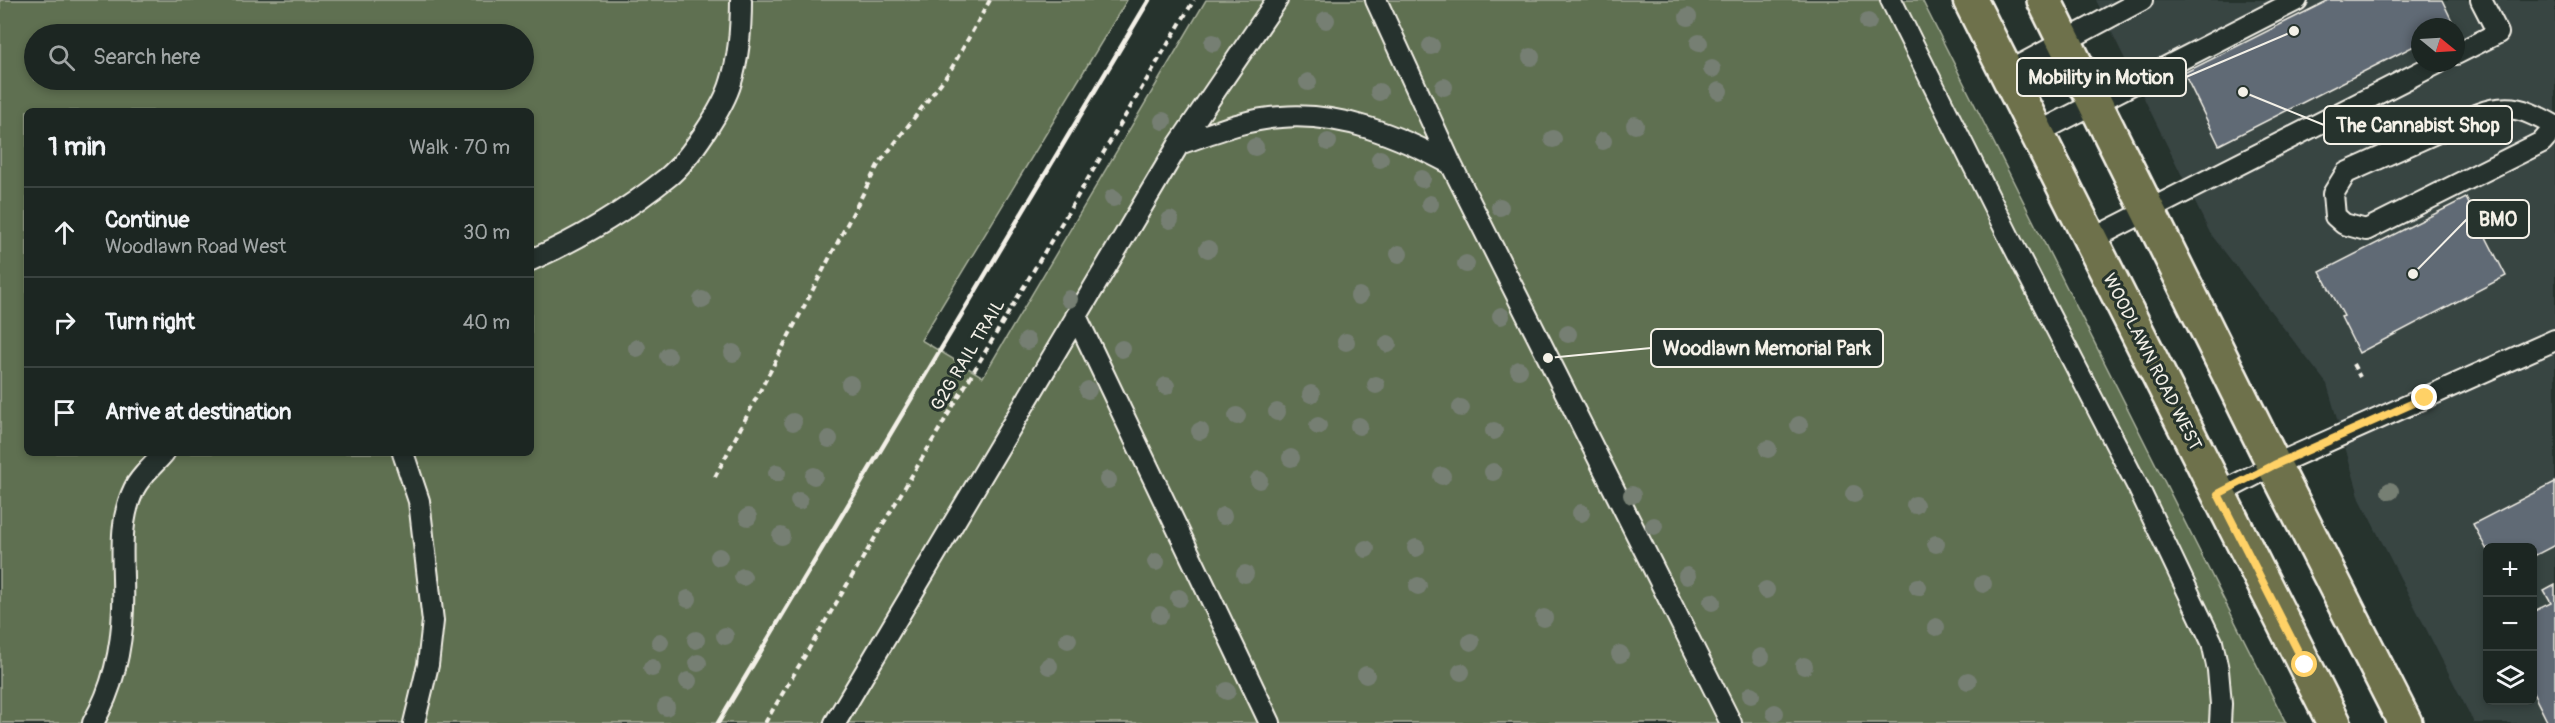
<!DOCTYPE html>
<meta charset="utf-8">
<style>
body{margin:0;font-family:Pangolin,sans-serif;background:#29322f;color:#f1f3f6}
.controls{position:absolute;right:18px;bottom:18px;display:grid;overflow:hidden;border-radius:9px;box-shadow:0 3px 9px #0003}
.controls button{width:54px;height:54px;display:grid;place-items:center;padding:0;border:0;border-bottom:2px solid #3a4340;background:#1c2622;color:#f1f3f6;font:30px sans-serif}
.compass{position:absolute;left:2411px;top:18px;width:54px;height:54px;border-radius:50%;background:#1c2622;box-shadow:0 3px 9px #0003;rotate:108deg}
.stop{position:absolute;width:18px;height:18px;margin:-14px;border:4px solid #ffd166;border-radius:50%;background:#fff}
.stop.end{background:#ffd166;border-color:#fff;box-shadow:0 2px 6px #0008}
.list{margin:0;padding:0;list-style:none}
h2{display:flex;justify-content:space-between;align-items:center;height:78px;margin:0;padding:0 24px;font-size:26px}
h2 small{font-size:20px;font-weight:400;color:#a0a5a5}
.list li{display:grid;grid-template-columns:39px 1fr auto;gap:18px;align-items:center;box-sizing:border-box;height:90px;padding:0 24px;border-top:2px solid #3a4340}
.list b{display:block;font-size:22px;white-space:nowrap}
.list p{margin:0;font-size:20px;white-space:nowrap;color:#a0a5a5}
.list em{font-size:20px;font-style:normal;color:#a0a5a5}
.icon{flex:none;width:33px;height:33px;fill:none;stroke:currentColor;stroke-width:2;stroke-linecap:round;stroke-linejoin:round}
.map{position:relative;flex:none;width:2555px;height:723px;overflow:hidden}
.search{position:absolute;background:#1c2622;box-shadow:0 3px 9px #0003;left:24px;top:24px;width:510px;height:66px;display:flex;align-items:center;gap:15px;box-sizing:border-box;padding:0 21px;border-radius:33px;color:#a0a5a5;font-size:22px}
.panel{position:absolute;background:#1c2622;box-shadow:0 3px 9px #0003;left:24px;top:108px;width:510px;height:348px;border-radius:9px}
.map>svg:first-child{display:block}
.built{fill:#384443;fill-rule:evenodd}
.green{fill:#5e6f51;stroke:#a9b09c;stroke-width:1.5;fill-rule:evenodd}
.building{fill:#616b75;stroke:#f4f1e8;stroke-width:1.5}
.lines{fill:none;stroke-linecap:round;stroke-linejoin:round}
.service-casing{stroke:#f4f1e8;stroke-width:24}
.primary-casing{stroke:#f4f1e8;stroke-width:38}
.path{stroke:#f4f1e8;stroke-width:4;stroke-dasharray:6 4.5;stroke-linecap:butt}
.service{stroke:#26332d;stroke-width:20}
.primary{stroke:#6e714b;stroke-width:33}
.rail{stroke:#f4f1e8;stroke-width:4.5}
.tree{fill:#767f73}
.route{stroke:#ffd166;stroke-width:8}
.labels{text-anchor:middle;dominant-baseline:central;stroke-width:6;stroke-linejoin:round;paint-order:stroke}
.street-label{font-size:18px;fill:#f4f1e8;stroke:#26332d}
.leader{fill:none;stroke:#f4f1e8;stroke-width:2}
.callout-dot{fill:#f4f1e8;stroke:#26332d;stroke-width:2}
.callout{fill:#26332d;stroke:#f4f1e8;stroke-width:2}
.callout-label{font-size:20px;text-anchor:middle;font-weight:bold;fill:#f4f1e8}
</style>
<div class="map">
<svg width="2555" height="723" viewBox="0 0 2555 723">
<rect width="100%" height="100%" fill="#26332d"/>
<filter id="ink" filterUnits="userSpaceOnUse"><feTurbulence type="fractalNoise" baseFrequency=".0167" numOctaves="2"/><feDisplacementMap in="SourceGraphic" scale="12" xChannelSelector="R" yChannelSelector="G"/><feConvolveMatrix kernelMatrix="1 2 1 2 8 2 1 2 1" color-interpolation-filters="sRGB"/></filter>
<g filter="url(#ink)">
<!-- built -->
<path class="built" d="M2096,0H2555V723H2474L2360,499L2327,384L2210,233ZM2420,27H2456V63H2420ZM2488,548H2532V700H2488Z"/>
<!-- green -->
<path class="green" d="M0,0H1127L921,340L983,377L1206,0H1922L2286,723H0ZM34,34H524V80H34ZM27,111H531V453H27Z"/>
<!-- building -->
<path class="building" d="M2329,0H2442L2454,25L2420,27V43L2219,145L2184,73Z
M2466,198L2506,276L2359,353L2341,317L2344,316L2320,272Z
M2555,482V545L2532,557V548H2488V552L2473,524Z
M2555,585V723H2548L2532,691V612L2551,603L2544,591Z"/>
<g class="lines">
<!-- service casing -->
<g class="service-casing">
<path id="service" d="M1376,0L1451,164L1731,723
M1891,0L2012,243L2139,489L2212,642L2218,670L2221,704L2220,723
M2456,54L2498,33L2481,0
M2007,72L2142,0
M2555,126C2527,110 2510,102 2478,114L2346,173L2333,194L2335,216L2344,224L2366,230L2542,142L2555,127
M2037,133L2297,0
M1179,144C1212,133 1246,119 1281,117C1341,112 1399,136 1451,164
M2090,240L2438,63
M531,260C579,239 628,209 668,177C689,160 724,107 731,82C739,57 741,26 741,0
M1076,316L1270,723
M403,453L419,501L433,621L428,665L414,723
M2218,494L2274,465L2555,340
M93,723C113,688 122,647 123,608C125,568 116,526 134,489C140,476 155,464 164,453
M835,723L1179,144L1277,0"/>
</g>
<!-- primary casing -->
<g class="primary-casing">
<path id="primary" d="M1970,0L2334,723
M2044,0L2274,465L2405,723"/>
</g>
<!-- path -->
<path class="path" d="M2353,364L2360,377
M715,477L878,165L950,71L990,0
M765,723L1194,0"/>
<!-- service -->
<use href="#service" class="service"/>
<!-- primary -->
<use href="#primary" class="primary"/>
<!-- rail -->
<path class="rail" d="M718,723L1149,0"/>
</g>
<!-- trees -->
<g class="tree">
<circle cx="1688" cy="17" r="9"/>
<circle cx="1326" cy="20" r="9"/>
<circle cx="1868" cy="22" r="9"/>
<circle cx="1213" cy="43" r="9"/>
<circle cx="1699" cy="43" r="9"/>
<circle cx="1431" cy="46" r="9"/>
<circle cx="1531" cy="57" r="9"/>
<circle cx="1712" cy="69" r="9"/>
<circle cx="1308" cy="82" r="9"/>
<circle cx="1444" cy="87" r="9"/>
<circle cx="1719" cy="91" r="9"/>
<circle cx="1379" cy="92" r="9"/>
<circle cx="1163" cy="121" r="9"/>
<circle cx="1635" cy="125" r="9"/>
<circle cx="1553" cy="139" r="9"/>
<circle cx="1603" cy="141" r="9"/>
<circle cx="1328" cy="142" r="9"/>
<circle cx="1255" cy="147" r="9"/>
<circle cx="1380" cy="159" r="9"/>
<circle cx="1422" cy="179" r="9"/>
<circle cx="1113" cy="198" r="9"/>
<circle cx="1430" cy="204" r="9"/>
<circle cx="1500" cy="207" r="9"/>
<circle cx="1170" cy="220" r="9"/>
<circle cx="1208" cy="249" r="9"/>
<circle cx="1399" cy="254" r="9"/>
<circle cx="1466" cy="264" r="9"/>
<circle cx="1359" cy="296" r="9"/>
<circle cx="1069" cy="299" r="9"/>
<circle cx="702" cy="300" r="9"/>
<circle cx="1501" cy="316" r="9"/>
<circle cx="1568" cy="334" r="9"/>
<circle cx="1027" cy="341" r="9"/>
<circle cx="1346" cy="342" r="9"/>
<circle cx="1388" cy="344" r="9"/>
<circle cx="637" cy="348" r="9"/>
<circle cx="1122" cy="349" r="9"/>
<circle cx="733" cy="353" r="9"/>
<circle cx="668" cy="356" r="9"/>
<circle cx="1519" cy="370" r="9"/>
<circle cx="850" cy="384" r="9"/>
<circle cx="1376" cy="385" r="9"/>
<circle cx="1166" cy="386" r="9"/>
<circle cx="1088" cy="390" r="9"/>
<circle cx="1311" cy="394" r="9"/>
<circle cx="1461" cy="408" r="9"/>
<circle cx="1277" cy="412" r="9"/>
<circle cx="1237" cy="416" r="9"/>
<circle cx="793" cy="422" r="9"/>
<circle cx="1799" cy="425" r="9"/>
<circle cx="1318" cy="426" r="9"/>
<circle cx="1359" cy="426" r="9"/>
<circle cx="1200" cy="431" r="9"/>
<circle cx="1494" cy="431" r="9"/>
<circle cx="829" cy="439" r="9"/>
<circle cx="1768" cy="449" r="9"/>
<circle cx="1291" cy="458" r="9"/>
<circle cx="1493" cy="472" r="9"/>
<circle cx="777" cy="473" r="9"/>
<circle cx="814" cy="476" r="9"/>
<circle cx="1442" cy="476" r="9"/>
<circle cx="1108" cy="480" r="9"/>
<circle cx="1259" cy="480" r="9"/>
<circle cx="2390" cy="491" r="9"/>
<circle cx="1854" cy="494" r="9"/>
<circle cx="1632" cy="495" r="9"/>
<circle cx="799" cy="501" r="9"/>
<circle cx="1915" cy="505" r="9"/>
<circle cx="1581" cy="513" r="9"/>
<circle cx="1223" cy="516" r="9"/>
<circle cx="748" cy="517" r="9"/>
<circle cx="1654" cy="526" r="9"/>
<circle cx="781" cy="536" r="9"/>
<circle cx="1936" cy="544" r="9"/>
<circle cx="1416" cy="548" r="9"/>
<circle cx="1366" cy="549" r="9"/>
<circle cx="719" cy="557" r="9"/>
<circle cx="1156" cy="562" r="9"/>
<circle cx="1245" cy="574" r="9"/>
<circle cx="1687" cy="576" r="9"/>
<circle cx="743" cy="577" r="9"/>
<circle cx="1983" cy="584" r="9"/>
<circle cx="1418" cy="586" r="9"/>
<circle cx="1918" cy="587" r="9"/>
<circle cx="1766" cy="590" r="9"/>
<circle cx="1179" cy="598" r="9"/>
<circle cx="688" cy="599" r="9"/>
<circle cx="1712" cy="602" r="9"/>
<circle cx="1160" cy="615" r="9"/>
<circle cx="1544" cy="618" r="9"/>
<circle cx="1936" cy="627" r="9"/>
<circle cx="725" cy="636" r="9"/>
<circle cx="696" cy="640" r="9"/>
<circle cx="1068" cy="640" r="9"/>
<circle cx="660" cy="642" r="9"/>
<circle cx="1471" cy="642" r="9"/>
<circle cx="1620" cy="654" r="9"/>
<circle cx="1761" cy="657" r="9"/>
<circle cx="698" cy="663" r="9"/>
<circle cx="1049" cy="666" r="9"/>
<circle cx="1804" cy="666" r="9"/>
<circle cx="652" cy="668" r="9"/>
<circle cx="1461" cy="672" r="9"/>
<circle cx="1366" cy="675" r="9"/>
<circle cx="688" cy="681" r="9"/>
<circle cx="1968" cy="681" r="9"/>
<circle cx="1227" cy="691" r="9"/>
<circle cx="1751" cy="695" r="9"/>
<circle cx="666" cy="707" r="9"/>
<circle cx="1775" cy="713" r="9"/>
</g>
</g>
<g class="lines" filter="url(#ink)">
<!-- route -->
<path class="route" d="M2305,665L2218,494L2274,465L2425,398"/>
</g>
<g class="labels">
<!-- street labels -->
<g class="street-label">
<text transform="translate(968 355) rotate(-59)">G2G RAIL TRAIL</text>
<text transform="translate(2152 362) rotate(63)">WOODLAWN ROAD WEST</text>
</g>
</g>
<!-- callouts -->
<path class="leader" d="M2294 31L2186 77M2243 92L2324 125M2413 274L2467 219M1548 358L1651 348"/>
<g class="callout-dot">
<circle cx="2294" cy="31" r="6"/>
<circle cx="2243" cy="92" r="6"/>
<circle cx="2413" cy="274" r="6"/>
<circle cx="1548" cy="358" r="6"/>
</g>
<g class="callout">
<rect x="2017" y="58" width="169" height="38" rx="6"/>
<rect x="2324" y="106" width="188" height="38" rx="6"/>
<rect x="2467" y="200" width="62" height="38" rx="6"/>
<rect x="1651" y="329" width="232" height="38" rx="6"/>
</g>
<g class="callout-label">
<text x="2101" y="84">Mobility in Motion</text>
<text x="2418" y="132">The Cannabist Shop</text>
<text x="2498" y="226">BMO</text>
<text x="1767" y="355">Woodlawn Memorial Park</text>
</g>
</svg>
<div class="controls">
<button>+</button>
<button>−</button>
<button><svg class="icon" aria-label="layers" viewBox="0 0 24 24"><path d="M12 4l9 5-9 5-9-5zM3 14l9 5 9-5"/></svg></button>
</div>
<svg class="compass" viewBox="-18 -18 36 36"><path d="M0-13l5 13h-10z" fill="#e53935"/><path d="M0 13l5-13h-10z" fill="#a0a5a5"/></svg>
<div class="stop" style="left:2305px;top:665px"></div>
<div class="stop end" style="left:2425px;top:398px"></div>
<div class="search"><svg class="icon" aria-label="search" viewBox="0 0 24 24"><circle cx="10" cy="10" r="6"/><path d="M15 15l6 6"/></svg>Search here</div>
<section class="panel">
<h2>1 min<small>Walk · 70 m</small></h2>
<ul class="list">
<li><svg class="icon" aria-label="ahead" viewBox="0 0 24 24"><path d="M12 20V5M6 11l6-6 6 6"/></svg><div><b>Continue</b><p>Woodlawn Road West</p></div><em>30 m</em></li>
<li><svg class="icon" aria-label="right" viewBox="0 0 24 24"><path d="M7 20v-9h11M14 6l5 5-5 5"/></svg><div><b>Turn right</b></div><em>40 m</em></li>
<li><svg class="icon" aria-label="arrive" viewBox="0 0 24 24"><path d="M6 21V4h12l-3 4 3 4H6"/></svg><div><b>Arrive at destination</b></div></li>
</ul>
</section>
</div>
